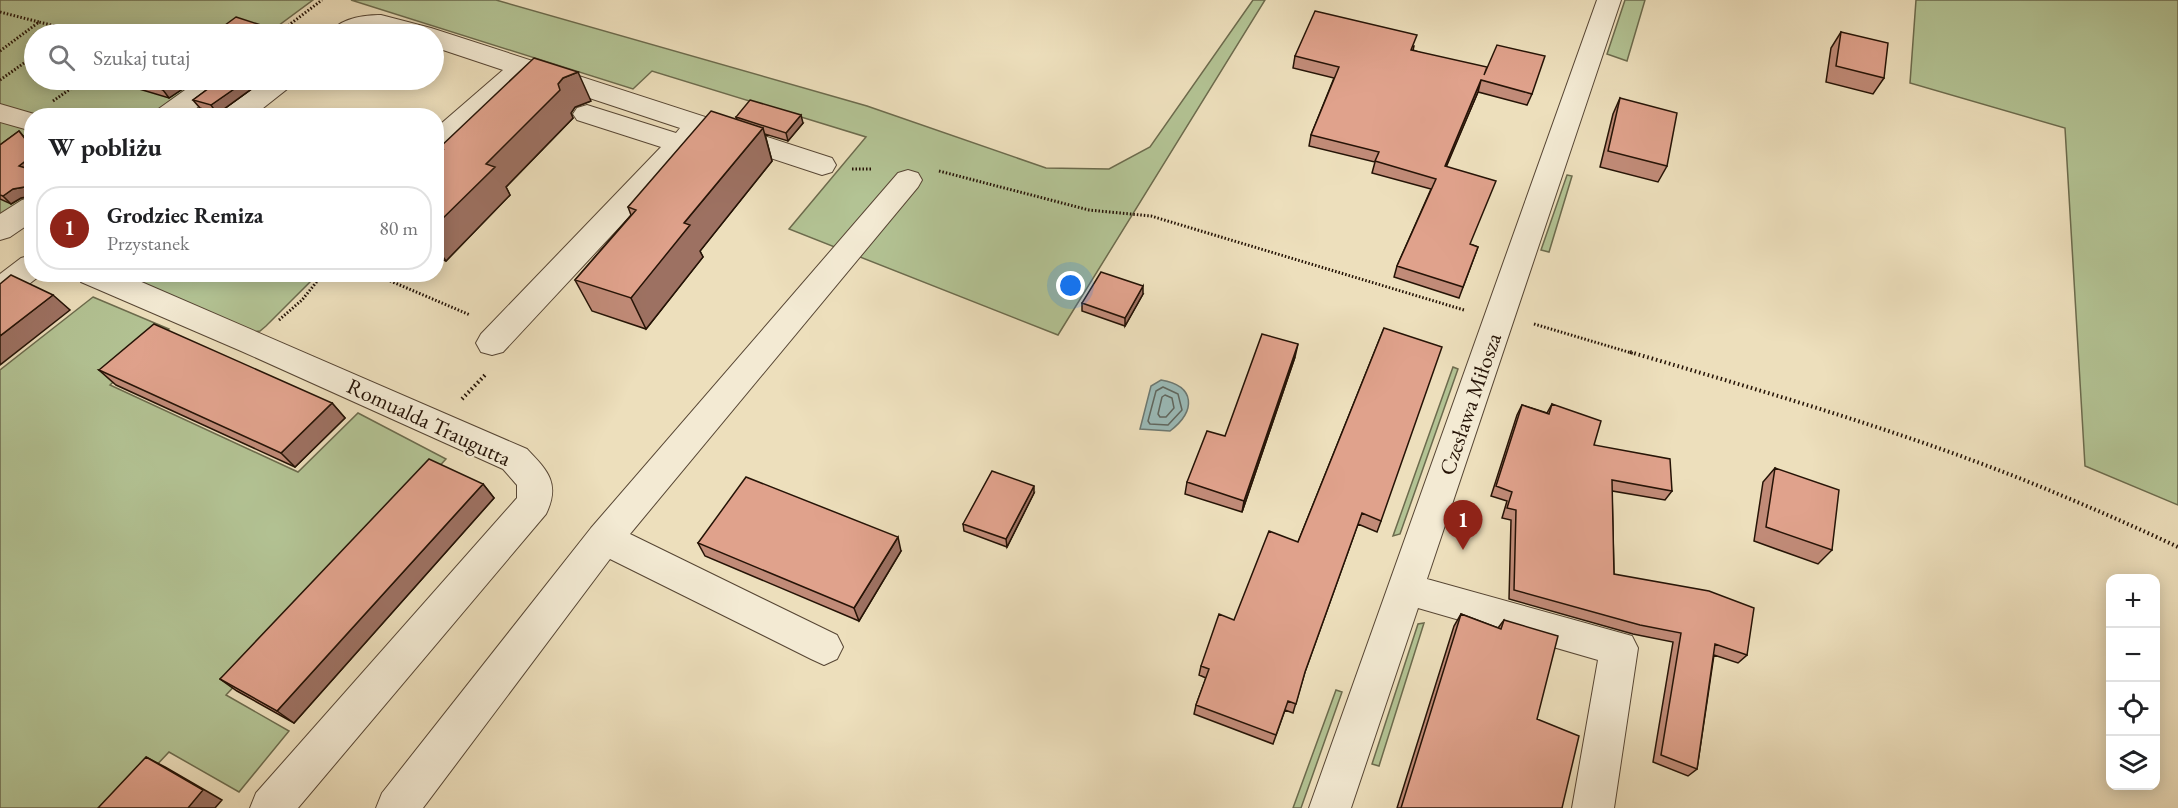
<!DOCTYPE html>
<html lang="pl">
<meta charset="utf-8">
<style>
body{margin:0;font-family:"EB Garamond",serif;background:#f6f6f6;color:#202124}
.controls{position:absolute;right:18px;bottom:18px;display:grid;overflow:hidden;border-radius:12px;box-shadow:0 3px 15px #0003}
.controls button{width:54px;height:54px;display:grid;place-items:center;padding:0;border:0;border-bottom:2px solid #e0e0e0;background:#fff;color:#202124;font:30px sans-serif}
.you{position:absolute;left:1071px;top:286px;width:21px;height:21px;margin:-15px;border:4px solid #fff;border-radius:50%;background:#1a73e8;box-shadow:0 0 0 9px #1a73e833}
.badge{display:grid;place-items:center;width:39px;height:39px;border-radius:50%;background:#8f2418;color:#fff;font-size:20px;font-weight:700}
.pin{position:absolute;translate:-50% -50px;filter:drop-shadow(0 2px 3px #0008)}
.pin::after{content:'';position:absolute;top:32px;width:21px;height:18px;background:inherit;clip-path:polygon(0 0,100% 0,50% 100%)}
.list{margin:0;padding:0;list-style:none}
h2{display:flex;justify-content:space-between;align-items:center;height:78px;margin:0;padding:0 24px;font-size:26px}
h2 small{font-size:20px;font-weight:400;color:#757577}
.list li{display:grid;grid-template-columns:39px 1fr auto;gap:18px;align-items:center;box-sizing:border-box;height:84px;margin:0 12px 12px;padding:0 12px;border:2px solid #e0e0e0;border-radius:24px}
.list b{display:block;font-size:22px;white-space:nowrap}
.list p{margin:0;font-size:20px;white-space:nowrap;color:#757577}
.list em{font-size:20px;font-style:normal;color:#757577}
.icon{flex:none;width:33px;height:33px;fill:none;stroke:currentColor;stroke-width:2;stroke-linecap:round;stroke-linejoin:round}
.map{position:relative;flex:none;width:2178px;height:808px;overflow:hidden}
.search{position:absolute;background:#fff;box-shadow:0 3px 15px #0003;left:24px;top:24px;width:420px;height:66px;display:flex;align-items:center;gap:15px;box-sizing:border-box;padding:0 21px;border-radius:33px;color:#757577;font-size:22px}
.panel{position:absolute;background:#fff;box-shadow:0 3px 15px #0003;left:24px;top:108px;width:420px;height:174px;border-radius:24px}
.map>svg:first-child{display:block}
.green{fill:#b3c394;stroke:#6c6b4d;stroke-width:1.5}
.water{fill:#9bbbb8;stroke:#6c7871;stroke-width:1.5}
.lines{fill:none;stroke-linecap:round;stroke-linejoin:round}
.shore{stroke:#60675f;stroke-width:1.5}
.minor-casing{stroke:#574634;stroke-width:2}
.path-far1{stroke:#251306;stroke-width:3;stroke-dasharray:1.5 2;stroke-linecap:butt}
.path{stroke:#251306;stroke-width:4;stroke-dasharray:1.5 3;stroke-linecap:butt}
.minor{fill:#f3ead3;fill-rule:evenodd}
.wall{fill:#c18b78;stroke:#251306;stroke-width:1.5}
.shaded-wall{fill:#9d7162;stroke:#251306;stroke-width:1.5}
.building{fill:#e0a28c;stroke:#251306;stroke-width:1.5}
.labels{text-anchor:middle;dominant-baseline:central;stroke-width:4.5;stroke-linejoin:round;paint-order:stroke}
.street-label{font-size:22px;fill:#251306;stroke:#f3ead3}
</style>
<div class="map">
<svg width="2178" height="808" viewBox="0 0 2178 808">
<rect width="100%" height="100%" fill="#eddfbc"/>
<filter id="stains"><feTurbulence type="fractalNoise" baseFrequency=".00333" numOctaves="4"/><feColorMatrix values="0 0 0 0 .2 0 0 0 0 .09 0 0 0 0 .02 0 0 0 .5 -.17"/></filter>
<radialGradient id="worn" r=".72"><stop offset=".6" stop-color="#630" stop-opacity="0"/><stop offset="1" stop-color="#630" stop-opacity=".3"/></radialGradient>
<!-- green -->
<path class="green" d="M0,0H313L267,34H34V80H205L157,115L32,116L31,201L0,216Z
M351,0H496L867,106L1046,168L1109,169L1150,147L1253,0H1265L1058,335L789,229L866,137L652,71L633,89Z
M1625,0H1645L1627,61L1607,54Z
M1916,0H2178V505L2085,466L2065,128L1910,83Z
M1567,175L1572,176L1549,252L1541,250Z
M116,275H317L266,326L260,331L246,333Z
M93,297L169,329L110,385L298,472L358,413L446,459L226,695L289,731L239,792L169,752L116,808H0V370Z
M1453,367L1458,369L1400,534L1393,536Z
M1424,623L1379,766L1372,764L1418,624Z
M1336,690L1342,692L1301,808H1293Z"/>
<!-- water -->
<path class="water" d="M1161,380C1196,386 1196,411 1170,431L1140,429L1151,386Z"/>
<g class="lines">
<!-- shore -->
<path class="shore" d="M1163,387L1178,394L1182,410L1168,425L1150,424L1148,421L1156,391Z
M1165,395L1172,398L1174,408L1166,417H1160L1158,414L1162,397Z"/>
<!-- minor casing -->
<g class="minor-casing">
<path id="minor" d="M1597,0H1621L1427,579L1632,636L1638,648L1614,808H1572L1598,660L1418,608L1351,808H1309Z
M381,15L431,28L832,158L836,165L832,172L822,175L704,136L503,352L492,355L481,352L476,343L481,334L661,147L577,120L573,114L577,108L587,105L676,133L680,128L526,77L446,151L436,153V128L503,70L434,47V34H397L372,31L359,34H329C340,18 364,15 381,15Z
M199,80H229L225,86L186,116H154L157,110Z
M265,80H295L291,86L253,116H221L224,110Z
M0,104L41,116H32V131L0,122Z
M908,170L918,173L922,180L918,187L630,534L837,635L843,647L837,659L824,665L811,659L610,559L423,808H376L382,793L591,528L898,173Z
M32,197V222L10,237L0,240V214L22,200Z
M32,255V274H42L11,298L0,302V274L21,258Z
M77,274H123L527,449C547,470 561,483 546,514L298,808H250L256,793L517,498V485L503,469L241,351L81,282Z"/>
</g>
<!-- path-far1 -->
<path class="path-far1" d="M0,12L39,22
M277,34L322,0
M0,51L39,22L88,34
M0,80L34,56
M53,101L83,80
M852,169H872
M939,171L1089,210L1151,216L1464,310
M374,274L470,315
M279,320L302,300L323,274
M1534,324L1635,354"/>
<!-- path -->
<path class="path" d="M1630,352C1762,391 1895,429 2024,480C2076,501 2127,523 2178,547
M462,399L486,374"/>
<!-- minor -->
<use href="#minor" class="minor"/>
</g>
<!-- wall -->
<path class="wall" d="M1841,32L1884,78L1873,94L1826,82L1831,48Z
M1414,46L1413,50L1532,94L1527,105L1478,92L1446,166L1470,244L1478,247L1459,298L1394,277L1397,266L1431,189L1372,173L1375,162L1309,146L1311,135L1334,78L1293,68L1295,56Z
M122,80H196L169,98L126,85Z
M220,80H264L217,114L200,108L193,100Z
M1620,98L1667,166L1658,182L1600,167L1613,114Z
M591,101L575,107L571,113L573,118L506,187L510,195L446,261L436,258V156L440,153L438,149Z
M736,117L803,123L788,141L765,134L772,161L700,251L703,257L646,329L592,311L575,280L631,215L628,207L737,119Z
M19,131L32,146V211L26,206L25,197L21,198L11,204L0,199V145Z
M1143,294L1125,326L1082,311V303Z
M1384,328L1381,521L1377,532L1358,524L1305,672L1293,713L1285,710L1273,744L1194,714L1196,705L1206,678L1199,675L1201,666L1234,620L1298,542Z
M1295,357L1242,512L1185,494L1187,482L1225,436Z
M99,370L332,403L345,418L295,467L116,385Z
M1552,404L1594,445L1672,491L1665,500L1612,491L1614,574L1747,655L1738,663L1714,655L1697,769L1688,776L1653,762L1673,642L1633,634L1509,599L1511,520L1502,518L1507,501L1491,496L1517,415L1522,405L1547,413Z
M1775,468L1832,550L1818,564L1754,541L1763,482Z
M483,484L494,498L294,723L237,691L220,679Z
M1034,493L1007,547L964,531L963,524Z
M698,543L901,551L859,621L705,556Z
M1461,614L1498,628L1504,620L1537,719L1562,808H1397L1454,626Z"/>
<!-- shaded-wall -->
<path class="shaded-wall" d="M578,72L591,101L575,107L571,113L573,118L506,187L510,195L446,261L436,247V225L486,164L558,84L563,78Z
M177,80H196L169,98L163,90Z
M247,80H264L217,114L211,105Z
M1481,80L1478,92L1442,177L1445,166Z
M801,115L803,123L788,141L786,133Z
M763,128L772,161L700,251L703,257L646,329L631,298L684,223Z
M32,156V171L19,166Z
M25,187L32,196L21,198L11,204L3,196L13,189Z
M1143,286V294L1125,326V318Z
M53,295L70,310L0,365V336Z
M1298,344L1295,357L1242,512L1244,501Z
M332,403L345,418L295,467L281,453Z
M483,484L494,498L294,723L277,711Z
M1034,486V493L1007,547L1006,539Z
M898,537L901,551L859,621L854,608Z
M146,757L165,767L222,800L215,808H188Z"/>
<!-- building -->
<path class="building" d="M1315,11L1417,35L1411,50L1487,67L1484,75L1497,45L1545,56L1532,94L1481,80L1445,166L1496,181L1470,244L1478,247L1463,287L1397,266L1436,179L1375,161L1379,152L1311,135L1339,67L1295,56Z
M236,17L289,34H213Z
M1841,32L1888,43L1884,78L1836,66Z
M534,58L578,72L563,78L558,84L560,90L486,164L495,167L436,225V156L443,150L438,149Z
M130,80H177L163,90Z
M220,80H247L211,105L193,100Z
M1620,98L1677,113L1667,166L1608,151Z
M750,100L801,115L786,133L736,117Z
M711,111L763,128L684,223L690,225L631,298L575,280L636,210L628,207Z
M19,131L32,148V156L19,166L32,170V208L26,206L25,187L13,189L3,196L0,195V145Z
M1101,272L1143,286L1125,318L1082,303Z
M11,275L53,295L0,336V284Z
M154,324L332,403L281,453L99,370Z
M1384,328L1442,347L1381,521L1362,513L1305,672L1296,704L1288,701L1276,735L1196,705L1209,669L1201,666L1219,614L1234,620L1269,531L1298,542Z
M1262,334L1298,344L1244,501L1187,482L1207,431L1225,436Z
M1552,404L1601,421L1594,445L1670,459L1672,491L1612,480L1614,574L1709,591L1754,608L1747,655L1715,644L1697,769L1661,755L1681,633L1640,625L1514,590L1516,510L1507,508L1512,492L1496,486L1522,405L1549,414Z
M429,459L483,484L277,711L220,679Z
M1775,468L1839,490L1832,550L1766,527Z
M992,471L1034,486L1006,539L963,524Z
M746,477L898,537L854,608L698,543Z
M1461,614L1501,629L1504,620L1558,636L1537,719L1579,736L1562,808H1401Z
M146,757L203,790L188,808H98Z"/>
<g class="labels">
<!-- street labels -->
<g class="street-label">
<text transform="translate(1470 404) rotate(-71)">Czesława Miłosza</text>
<text transform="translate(429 422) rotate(25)">Romualda Traugutta</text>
</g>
</g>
<rect width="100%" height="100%" filter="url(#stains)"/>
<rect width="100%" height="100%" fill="url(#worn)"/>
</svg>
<div class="controls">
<button>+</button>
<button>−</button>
<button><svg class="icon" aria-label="locate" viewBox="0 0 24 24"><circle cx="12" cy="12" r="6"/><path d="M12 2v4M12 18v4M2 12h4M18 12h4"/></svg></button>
<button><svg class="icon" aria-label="layers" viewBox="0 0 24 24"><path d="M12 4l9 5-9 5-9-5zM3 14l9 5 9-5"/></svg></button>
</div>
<div class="you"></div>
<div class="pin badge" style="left:1463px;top:550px">1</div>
<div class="search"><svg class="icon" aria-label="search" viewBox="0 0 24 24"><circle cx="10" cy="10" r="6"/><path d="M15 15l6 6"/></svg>Szukaj tutaj</div>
<section class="panel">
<h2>W pobliżu<small></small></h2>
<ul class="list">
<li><span class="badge">1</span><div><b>Grodziec Remiza</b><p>Przystanek</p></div><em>80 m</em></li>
</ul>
</section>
</div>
